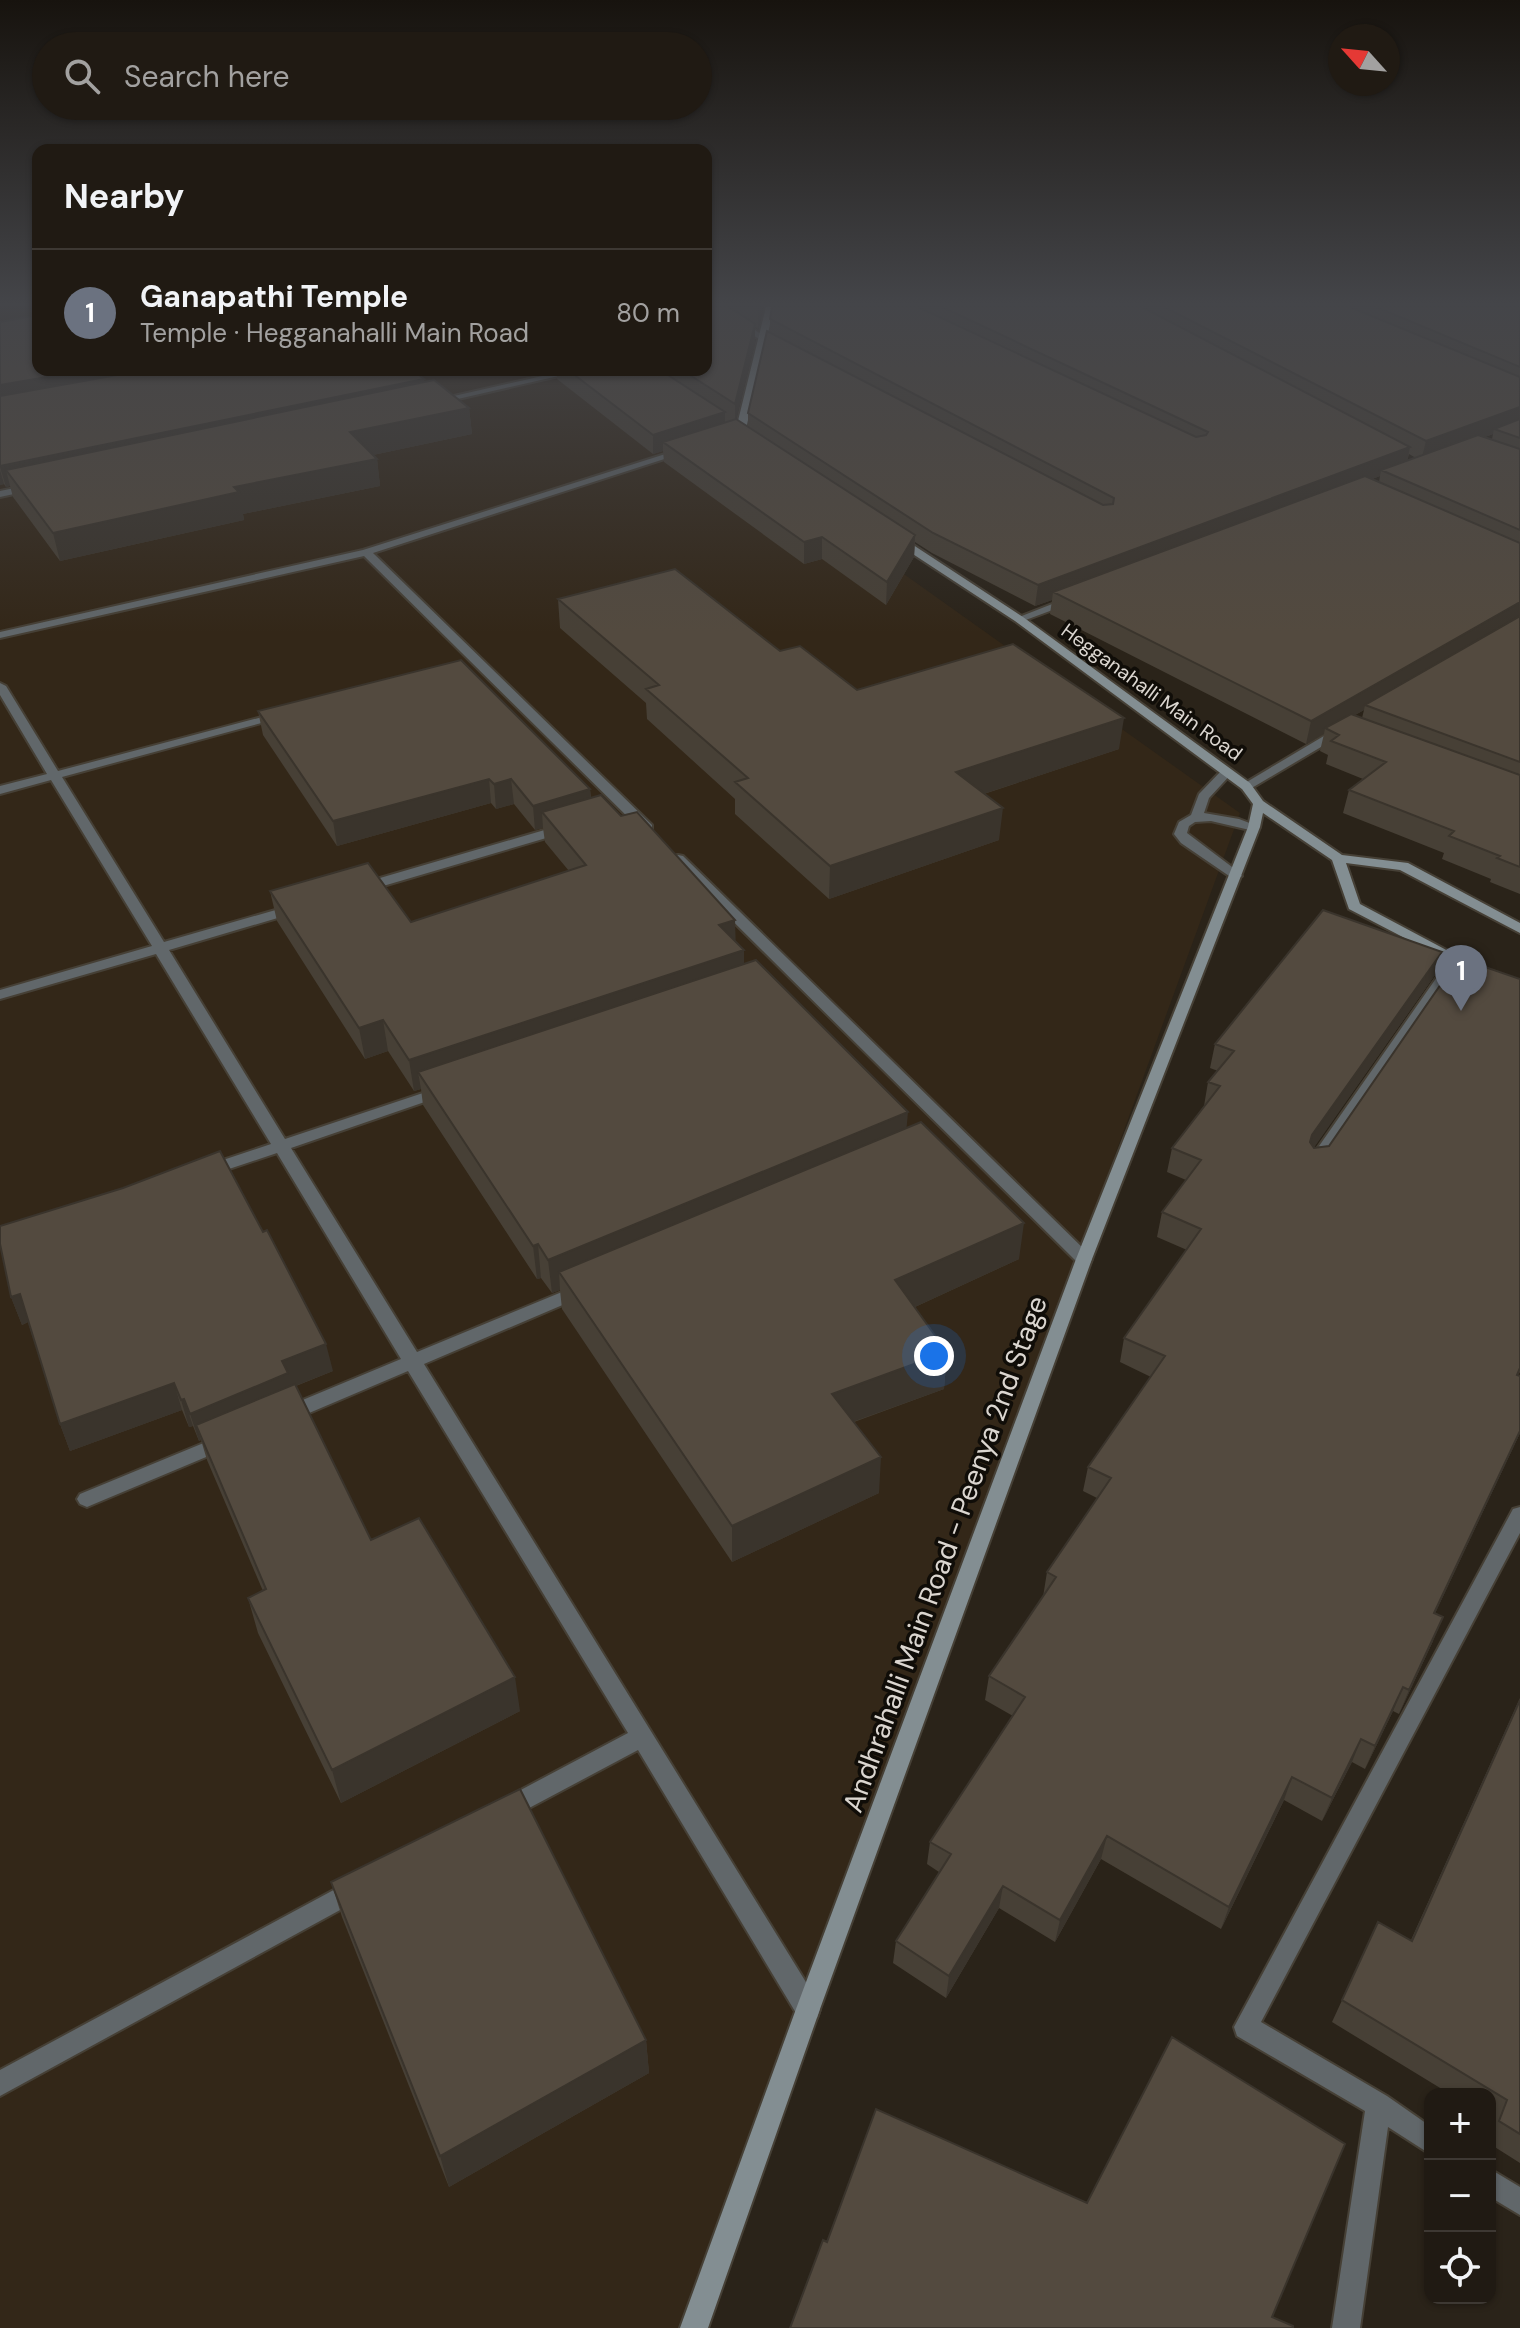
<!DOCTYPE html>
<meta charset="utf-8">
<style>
body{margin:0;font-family:"DM Sans",sans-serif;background:#2d2721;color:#f1f3f6}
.controls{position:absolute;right:24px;bottom:24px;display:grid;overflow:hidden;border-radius:16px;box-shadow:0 2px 6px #0004}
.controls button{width:72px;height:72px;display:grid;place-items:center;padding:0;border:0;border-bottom:2px solid #3d3833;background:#201a13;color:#f1f3f6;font:40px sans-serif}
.compass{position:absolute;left:1328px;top:24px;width:72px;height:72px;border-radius:50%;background:#201a13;box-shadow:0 2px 6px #0004;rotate:297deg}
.you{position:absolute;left:934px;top:1356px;width:28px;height:28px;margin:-20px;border:6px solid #fff;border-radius:50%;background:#1a73e8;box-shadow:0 0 0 12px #1a73e833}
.badge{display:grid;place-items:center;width:52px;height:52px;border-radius:50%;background:#7c3aed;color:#fff;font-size:26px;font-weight:700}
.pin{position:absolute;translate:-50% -66px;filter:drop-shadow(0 2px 4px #0008)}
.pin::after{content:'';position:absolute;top:42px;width:28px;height:24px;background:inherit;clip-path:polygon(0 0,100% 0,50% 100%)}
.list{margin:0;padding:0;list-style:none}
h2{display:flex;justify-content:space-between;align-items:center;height:104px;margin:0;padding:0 32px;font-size:34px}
h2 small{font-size:26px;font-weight:400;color:#a2a1a0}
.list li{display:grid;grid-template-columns:52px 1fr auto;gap:24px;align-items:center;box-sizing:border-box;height:128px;padding:0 32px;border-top:2px solid #3d3833}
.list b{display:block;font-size:30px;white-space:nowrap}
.list p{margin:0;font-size:26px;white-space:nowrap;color:#a2a1a0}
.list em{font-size:26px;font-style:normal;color:#a2a1a0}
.icon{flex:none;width:44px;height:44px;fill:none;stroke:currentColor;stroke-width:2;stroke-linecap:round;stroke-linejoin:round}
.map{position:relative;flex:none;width:1520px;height:2328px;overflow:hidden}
.search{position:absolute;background:#201a13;box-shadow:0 2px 6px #0004;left:32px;top:32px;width:680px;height:88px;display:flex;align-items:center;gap:20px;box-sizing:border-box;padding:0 28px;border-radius:44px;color:#a2a1a0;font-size:30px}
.panel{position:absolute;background:#201a13;box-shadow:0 2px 6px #0004;left:32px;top:144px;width:680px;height:232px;border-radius:16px}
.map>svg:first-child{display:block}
.built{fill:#332718}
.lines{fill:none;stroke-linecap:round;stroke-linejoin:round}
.lane-casing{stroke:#464036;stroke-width:4}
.street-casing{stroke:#464036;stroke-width:4}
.secondary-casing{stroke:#464036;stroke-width:4}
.lane{fill:#61676a;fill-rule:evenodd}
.street{fill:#61676a;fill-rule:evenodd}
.secondary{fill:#838e92;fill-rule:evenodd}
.wall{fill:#474036;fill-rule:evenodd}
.shaded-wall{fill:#3a342c}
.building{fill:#534a3f;stroke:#3a342c;stroke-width:2}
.labels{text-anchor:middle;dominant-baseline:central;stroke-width:7;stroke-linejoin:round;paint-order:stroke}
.far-street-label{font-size:20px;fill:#dbd6d0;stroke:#100d08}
.near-street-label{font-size:28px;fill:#dbd6d0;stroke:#100d08}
</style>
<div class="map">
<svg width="1520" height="2328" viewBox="0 0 1520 2328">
<rect width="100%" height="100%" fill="#2a2319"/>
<!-- built -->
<path class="built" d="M0,307H38V370H610L752,466L1240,813L686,2328H0Z"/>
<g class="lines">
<!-- lane casing -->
<g class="lane-casing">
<path id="lane" d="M1227,768L1233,772L1209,798L1204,813L1239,819L1260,827L1254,831L1211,821L1195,822L1189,826L1187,833L1240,873L1242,876L1235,880L1181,843L1174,834L1179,822L1191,815L1199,794L1223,769Z"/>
</g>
<!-- street casing -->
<g class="street-casing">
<path id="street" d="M708,307H718L782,347L775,349Z
M569,370H585L436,404L432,401Z
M678,450L686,452L373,553L652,825V831H642L364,556L0,638V632L363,550Z
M34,484L39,487L37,489L0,497V491Z
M1070,597L1074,598V602L1023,621L1014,619Z
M0,683L6,686L58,771L281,712L287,716L62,777L164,942L293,905L300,909L298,912L169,950L285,1139L435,1089H445L448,1092L445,1095L291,1148L417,1352L574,1287H586L589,1291L586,1295L424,1364L817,2000L820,2009L817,2018L808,2021L799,2018L638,1750L516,1815L508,1818L500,1815L497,1808L500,1801L628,1733L408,1371L295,1419L288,1421L281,1419L279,1414L281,1409L401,1359L277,1153L208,1176L200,1171L202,1167L271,1144L156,954L0,999V990L152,946L51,780L0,794V786L47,774L0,695Z
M1339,727L1343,728V734L1250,789H1242L1240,786Z
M565,824L571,828L570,831L366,891H356L354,888L356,885Z
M678,855L683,856L1090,1255L1092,1259L1090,1263H1078L673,862V856Z
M1456,956L1463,960L1322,1167H1310L1308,1163L1310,1159L1451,957Z
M223,1435L230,1437L232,1442L230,1447L94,1504L87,1507L80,1504L77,1499L80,1494Z
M1520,1507V1533L1261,2022L1387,2096L1430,2126V2154L1388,2127L1360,2328H1332L1365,2111L1237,2036L1234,2027L1513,1509Z
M354,1879L362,1882L365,1890L362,1898L0,2096V2070Z
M1490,2169L1520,2187V2215L1490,2197Z"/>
</g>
<!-- secondary casing -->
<g class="secondary-casing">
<path id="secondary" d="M766,307H774L745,433L740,436L735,433Z
M893,537H901L1023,617L1250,783L1263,801L1342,855L1408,863L1520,923V933L1400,870L1346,863L1360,904L1482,969L1475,973L1470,972L1349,909L1332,860L1263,813L1260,827L1092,1259L820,2009L708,2328H680L796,2009L1076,1259L1248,827L1253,804L1242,789L1015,621L893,541Z"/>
</g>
<!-- lane -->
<use href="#lane" class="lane"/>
<!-- street -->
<use href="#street" class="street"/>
<!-- secondary -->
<use href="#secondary" class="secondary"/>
</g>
<!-- wall -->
<path class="wall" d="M706,307H763L758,329L755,327V342L736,419L748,426V413L770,332V319L772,307H1520V894L1490,882L1491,879L1442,859L1444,853L1343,813L1349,790L1363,779L1326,764L1328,755L1320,751L1324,734L1306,744L1050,614L1052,600L1035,606L932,553L915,542L914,557L886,605L822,559L804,564L664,462L663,451L653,454L557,379V370H706ZM1493,434L1492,439L1485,437ZM1409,454L1416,458L1407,461ZM1380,476L1379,482L1372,479ZM1364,710L1362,718L1355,715Z
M0,322L38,370L425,382L469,408L472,434L373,455L377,459L380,486L243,514L244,520L60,561L13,497L10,486L6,487L4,484L0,485Z
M558,599L780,651L857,690L1119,749L984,794L999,840L829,899L735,814V799L647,719L646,703L560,628Z
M258,711L590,789L591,798L736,942L744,964L907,1128L1019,1259L915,1307L947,1352L944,1389L854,1422L879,1493L732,1562L562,1309L560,1290L552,1293L541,1278L537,1279L423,1105L421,1089L414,1091L388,1051L365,1059L277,921L270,891L411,922L569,871L545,842L543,828L535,830L514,804L496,809L491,803L337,846L263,735Z
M1442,952L1435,975L1314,1147L1329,1146L1520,979V1372L1518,1375L1520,1433L1435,1613L1433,1641L1399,1714L1393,1711L1365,1769L1352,1762L1322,1821L1284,1800L1221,1929L1101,1859L1055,1942L999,1908L946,1998L893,1963L896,1941L939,1872L927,1864L930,1842L1013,1716L985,1700L989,1676L1043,1597L1047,1572L1097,1498L1083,1491L1088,1467L1151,1377L1120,1362L1124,1338L1187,1250L1157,1237L1162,1212L1186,1180L1167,1172L1172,1148L1204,1106L1208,1082L1218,1071L1210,1068L1215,1044Z
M11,1297L333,1371L296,1386L371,1540L520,1711L341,1803L258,1633L248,1598L263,1591L207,1460L201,1440L199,1441L193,1426L189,1427L182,1410L70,1451L60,1424L28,1322L22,1325Z
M1520,1698V2163L1490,2144V2130L1493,2120L1490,2118V2094H1450L1332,2022L1378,1922L1411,1940Z
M331,1882L646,2040L649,2073L449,2187L342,1917Z"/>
<!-- shaded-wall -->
<path class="shaded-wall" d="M759,307H763L758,329V311Z
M755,324V342L735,423V404Z
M88,370H198L0,405V385Z
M424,379L426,397L6,470L10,486L6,487L0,467Z
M1520,407V420L1494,429L1493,434L1421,461L1426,441Z
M469,408L472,434L354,459L350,432Z
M725,412V432L663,442V451L653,454V435Z
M1410,447L1406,467L1381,470L1380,476L1061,596L1053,592L1052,600L1035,606L1038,585Z
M377,459L380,486L243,514L244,520L60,561L53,533L234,487Z
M0,470L4,484L0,485Z
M915,535L914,557L886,605L887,582Z
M822,537V559L804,564V542Z
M1520,602V615L1518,620L1365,705L1364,710L1329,730L1325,728L1324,734L1306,744L1311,721Z
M1124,718L1119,749L953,804L956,772Z
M489,779L491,803L337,846L333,821Z
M511,779L514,804L496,809L494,784Z
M590,789L592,814L542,812L543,828L535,830L533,806Z
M1003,808L999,840L829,899L830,866Z
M735,920L736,951L719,925Z
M744,950V981L418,1072L421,1089L414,1091L409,1060Z
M1442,952L1435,975L1306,1159L1312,1135Z
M383,1020L388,1051L365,1059L359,1028Z
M908,1112L905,1145L559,1272L560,1290L552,1293L548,1260Z
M1024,1223L1019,1259L893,1317L895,1280Z
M538,1244L541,1278L537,1279L533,1246Z
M20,1294L30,1321L22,1325L11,1297Z
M326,1344L333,1371L196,1425L201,1440L199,1441L190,1414L282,1361Z
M947,1352L944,1389L830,1430L832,1394Z
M174,1383L182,1410L70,1451L60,1424Z
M184,1399L193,1426L189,1427L181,1400Z
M1520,1431V1433L1424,1637L1434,1613Z
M881,1457L879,1493L732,1562V1526Z
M1443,1617L1433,1641L1399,1714L1409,1690Z
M515,1677L520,1711L341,1803L332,1770Z
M1403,1687L1393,1711L1365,1769L1375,1746Z
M1361,1739L1352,1762L1322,1821L1332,1798Z
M1292,1777L1284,1800L1221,1929L1229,1907Z
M1107,1836L1101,1859L1055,1942L1060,1920Z
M1003,1886L999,1908L946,1998L949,1976Z
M646,2040L649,2073L449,2187L440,2156Z"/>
<!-- building -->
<path class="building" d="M706,307H729L755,324L735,404L682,370H706Z
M772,307H918L1196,437L1206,435L1208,432L942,307H1142L1410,447L1038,585L933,533L748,413L767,331L1103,505L1113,504L1114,498L770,319Z
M1164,307H1350L1520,377V407L1426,441Z
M1376,307H1520V367Z
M38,315V370H88L0,385V322Z
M145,370H413L424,379L0,466V396Z
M568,370H660L725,412L653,435Z
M434,380L469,408L350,432L377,459L234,487L239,492L53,533L6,470Z
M736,419L915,535L887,582L822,537L804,542L663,442Z
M1520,419V438L1494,429Z
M1478,435L1520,449V530L1381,470Z
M1365,476L1520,543V602L1311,721L1053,592Z
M675,569L780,651L800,646L857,690L1013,644L1124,718L956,772L1003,808L830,866L735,782L748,778L646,689L659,685L558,599Z
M1520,616V762L1365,705Z
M461,660L590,789L533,806L511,779L494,784L489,779L333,821L258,711Z
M1351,714L1520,775V867L1497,858L1500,856L1449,836L1454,831L1349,790L1386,762L1331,741L1339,735L1325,728Z
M601,795L621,816L637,812L735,920L719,925L744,950L409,1060L383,1020L359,1028L270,891L368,863L411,922L586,865L542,812Z
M1323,910L1442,952L1312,1135L1310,1142L1314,1148L1329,1146L1459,958L1520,979V1368L1517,1375L1520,1376V1431L1434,1613L1443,1617L1409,1690L1403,1687L1375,1746L1361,1739L1332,1798L1292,1777L1229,1907L1107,1836L1060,1920L1003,1886L949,1976L896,1941L951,1854L930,1842L1025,1697L989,1676L1056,1577L1047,1572L1111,1478L1088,1467L1165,1356L1124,1338L1201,1229L1162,1212L1201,1160L1172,1148L1220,1086L1208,1082L1234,1051L1215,1044Z
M756,960L908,1112L548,1260L538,1244L533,1246L418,1072Z
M921,1122L1024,1223L895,1280L947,1352L832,1394L881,1457L732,1526L559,1272Z
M220,1151L263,1232L267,1230L326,1344L282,1361L288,1373L190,1414L184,1399L181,1400L174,1383L60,1424L20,1294L11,1297L0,1244V1226L123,1188Z
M295,1384L371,1540L419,1518L515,1677L332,1770L248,1598L266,1589L196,1425Z
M1520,1700V2134L1499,2121L1507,2100L1342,2000L1378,1922L1412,1941Z
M520,1789L646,2040L440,2156L331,1882Z
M1172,2037L1345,2144L1272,2317L1293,2326V2328H790L823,2240L827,2242L876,2109L1087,2203Z"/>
<!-- sky -->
<linearGradient id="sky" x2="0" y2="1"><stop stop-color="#17130e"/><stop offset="0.48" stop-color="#444549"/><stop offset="1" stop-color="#444549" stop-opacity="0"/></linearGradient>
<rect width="1520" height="633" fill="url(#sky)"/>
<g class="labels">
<!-- far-street labels -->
<g class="far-street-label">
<text transform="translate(1152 692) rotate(36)">Hegganahalli Main Road</text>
</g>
<!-- near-street labels -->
<g class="near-street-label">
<text transform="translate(945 1554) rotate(-70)">Andhrahalli Main Road - Peenya 2nd Stage</text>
</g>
</g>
</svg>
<div class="controls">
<button>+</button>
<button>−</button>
<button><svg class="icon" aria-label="locate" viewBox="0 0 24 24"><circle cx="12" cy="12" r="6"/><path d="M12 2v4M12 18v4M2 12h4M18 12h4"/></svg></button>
</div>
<svg class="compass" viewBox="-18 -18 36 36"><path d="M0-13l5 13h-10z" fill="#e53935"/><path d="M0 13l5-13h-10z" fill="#a2a1a0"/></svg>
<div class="you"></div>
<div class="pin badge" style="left:1461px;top:1011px;background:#6b7280">1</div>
<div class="search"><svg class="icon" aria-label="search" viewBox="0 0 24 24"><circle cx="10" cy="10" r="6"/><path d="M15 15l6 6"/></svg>Search here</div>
<section class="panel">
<h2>Nearby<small></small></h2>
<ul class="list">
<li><span class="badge" style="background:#6b7280">1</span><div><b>Ganapathi Temple</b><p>Temple · Hegganahalli Main Road</p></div><em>80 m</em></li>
</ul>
</section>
</div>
